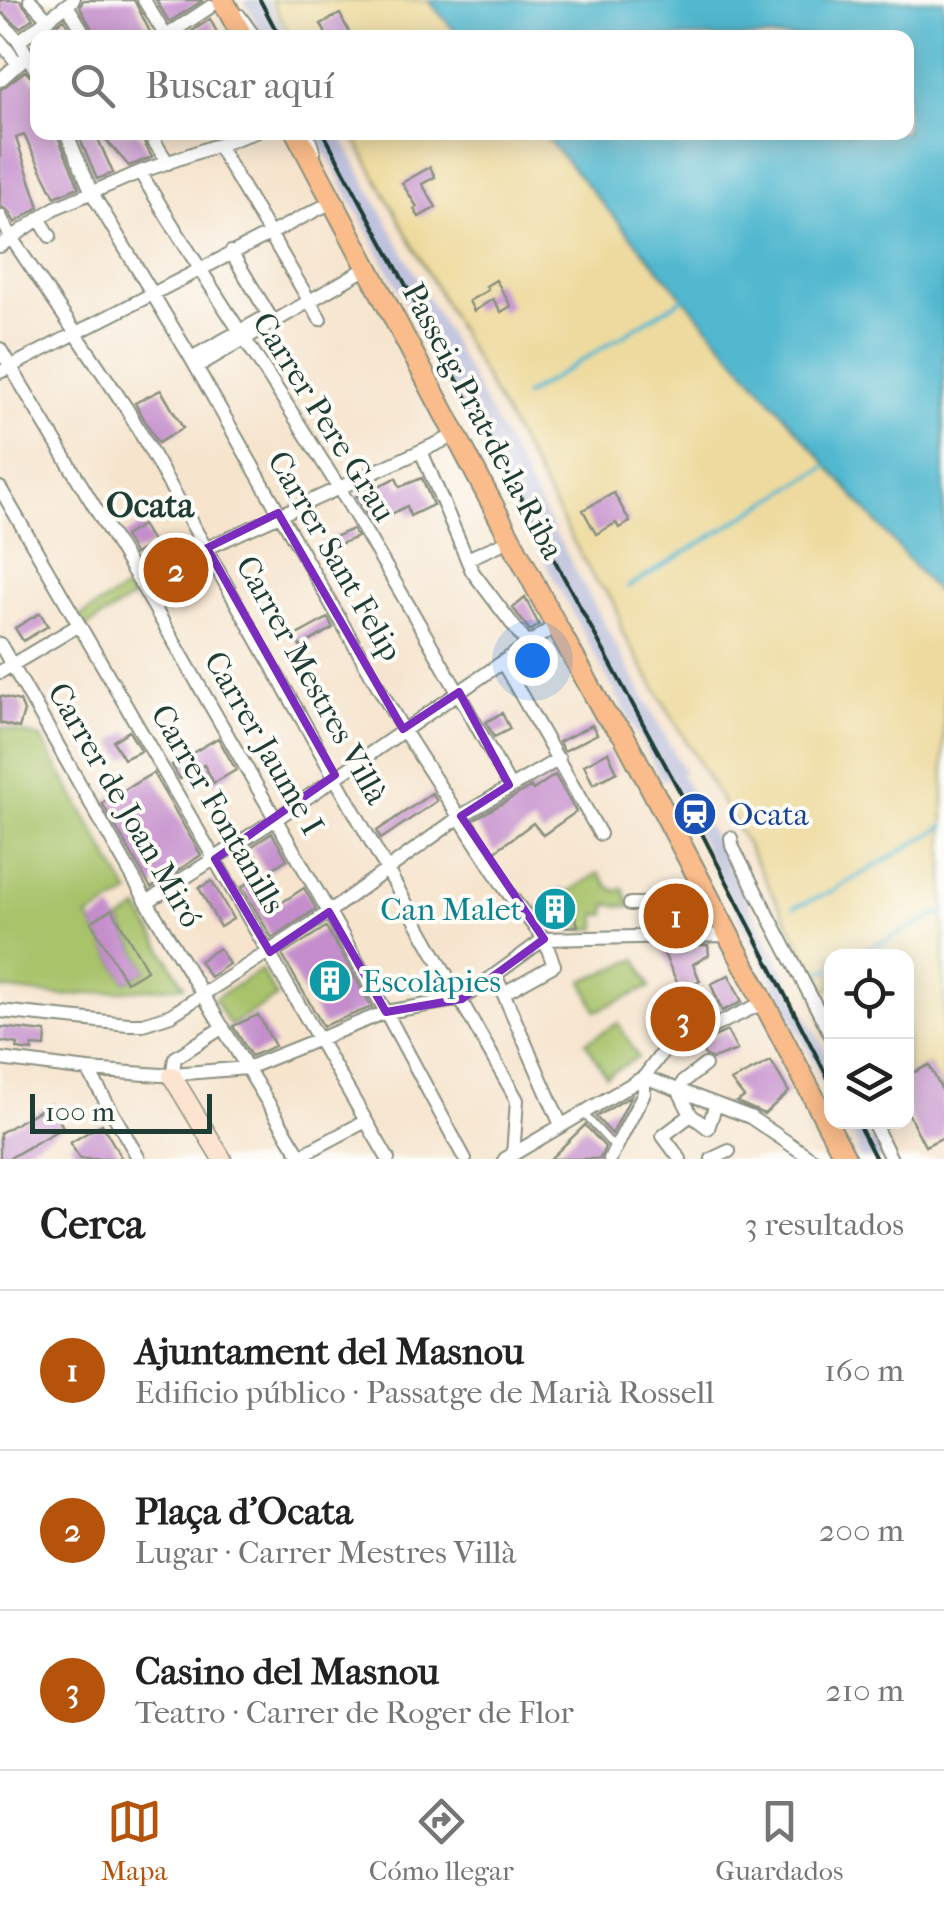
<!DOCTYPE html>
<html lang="es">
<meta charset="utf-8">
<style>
body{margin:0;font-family:"IM FELL French Canon",serif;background:#f6f6f6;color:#222}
.controls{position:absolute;right:30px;bottom:30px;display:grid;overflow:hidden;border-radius:20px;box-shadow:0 5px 25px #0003}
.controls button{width:90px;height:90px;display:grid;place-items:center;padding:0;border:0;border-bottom:2px solid #e0e0e0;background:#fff;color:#222;font:50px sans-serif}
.scale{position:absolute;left:30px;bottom:25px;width:182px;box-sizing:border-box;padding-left:10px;border:5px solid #1f3d34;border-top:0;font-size:28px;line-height:35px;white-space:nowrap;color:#1f3d34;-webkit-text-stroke:8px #fdfcf7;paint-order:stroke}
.you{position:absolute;left:532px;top:660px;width:35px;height:35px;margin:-25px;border:8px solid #fff;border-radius:50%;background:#1a73e8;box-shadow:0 0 0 15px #1a73e833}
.badge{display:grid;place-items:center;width:65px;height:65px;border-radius:50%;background:#b45309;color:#fff;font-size:32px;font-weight:700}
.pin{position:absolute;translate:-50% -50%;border:5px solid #fff;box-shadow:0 2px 10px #0006}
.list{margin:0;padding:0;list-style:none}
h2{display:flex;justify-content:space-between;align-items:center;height:130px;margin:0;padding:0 40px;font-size:42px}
h2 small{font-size:32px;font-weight:400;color:#767676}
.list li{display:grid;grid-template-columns:65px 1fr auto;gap:30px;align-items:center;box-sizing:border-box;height:160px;padding:0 40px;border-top:2px solid #e0e0e0}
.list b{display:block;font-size:38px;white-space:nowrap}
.list p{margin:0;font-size:32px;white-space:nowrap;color:#767676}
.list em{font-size:32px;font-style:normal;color:#767676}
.icon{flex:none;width:55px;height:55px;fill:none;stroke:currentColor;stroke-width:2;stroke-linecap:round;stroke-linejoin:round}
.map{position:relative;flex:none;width:944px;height:1159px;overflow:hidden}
.search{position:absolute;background:#fff;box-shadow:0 5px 25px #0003;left:30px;right:30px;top:30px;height:110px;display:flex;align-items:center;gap:25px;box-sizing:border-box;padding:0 35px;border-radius:20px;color:#767676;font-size:38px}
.sheet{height:610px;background:#fff}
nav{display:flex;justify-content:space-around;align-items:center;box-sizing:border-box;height:140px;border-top:2px solid #e0e0e0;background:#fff;font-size:28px;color:#767676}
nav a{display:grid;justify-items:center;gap:5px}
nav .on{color:#b45309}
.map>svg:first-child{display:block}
.industrial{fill:#bfc2dd}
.green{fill:#a8c36a;stroke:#64804f;stroke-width:2.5}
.sand{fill:#eeda9e;stroke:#868c69;stroke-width:2.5}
.water{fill:#51b8cf;stroke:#387a82;stroke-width:2.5}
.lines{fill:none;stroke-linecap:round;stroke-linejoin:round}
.stream{stroke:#51b8cf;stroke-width:4}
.building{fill:#c48ecc}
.lane-casing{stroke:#8a9080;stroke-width:10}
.street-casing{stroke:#8a9080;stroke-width:16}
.secondary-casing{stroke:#8a9080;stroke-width:21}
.primary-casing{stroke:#8a9080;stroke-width:24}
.lane{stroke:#fff;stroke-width:6}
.street{stroke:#fff;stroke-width:12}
.secondary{stroke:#fde4d0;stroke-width:18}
.primary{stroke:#f9bc8a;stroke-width:20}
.rail{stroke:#1f3d34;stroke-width:4}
.marked{fill:none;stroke:#7b2cbf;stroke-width:8;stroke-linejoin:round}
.labels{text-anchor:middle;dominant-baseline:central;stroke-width:8;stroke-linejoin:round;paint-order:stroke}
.street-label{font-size:32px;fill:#1f3d34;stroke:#fdfcf7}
.transit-label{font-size:32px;fill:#164399;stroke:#fdfcf7;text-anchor:start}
.culture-label{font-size:32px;fill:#0d838f;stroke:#fdfcf7;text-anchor:end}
.neighbourhood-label{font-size:35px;font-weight:bold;fill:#1f3d34;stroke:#fdfcf7}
</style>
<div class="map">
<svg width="944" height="1159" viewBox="0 0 944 1159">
<rect width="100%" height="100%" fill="#fdfcf7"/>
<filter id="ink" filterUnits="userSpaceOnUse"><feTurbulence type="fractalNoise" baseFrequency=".01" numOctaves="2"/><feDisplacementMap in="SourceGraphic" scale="20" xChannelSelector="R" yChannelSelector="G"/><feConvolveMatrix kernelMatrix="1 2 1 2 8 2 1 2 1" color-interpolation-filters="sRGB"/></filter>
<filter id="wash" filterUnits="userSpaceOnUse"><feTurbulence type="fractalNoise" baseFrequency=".0048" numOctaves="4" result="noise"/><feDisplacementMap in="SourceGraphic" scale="40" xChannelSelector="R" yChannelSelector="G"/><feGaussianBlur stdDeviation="2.25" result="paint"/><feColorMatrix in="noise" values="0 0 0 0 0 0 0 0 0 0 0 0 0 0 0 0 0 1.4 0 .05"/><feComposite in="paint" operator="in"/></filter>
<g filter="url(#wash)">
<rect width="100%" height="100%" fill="#f6e4cd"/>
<!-- industrial -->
<path class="industrial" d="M244,0H267L287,37H264Z
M315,133H339L684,771L681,774L831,1063V1095L668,778L662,780Z
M845,1122H861L871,1143L876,1141L885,1159H860L856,1150L859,1147Z"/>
<!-- green -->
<path class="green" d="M134,584L139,594L82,630L76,619Z
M0,727L41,738L130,894L88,917L126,982L147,970L120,921L139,909L184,986L62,996L0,989Z
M599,873L609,887L617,891L623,888L631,907L607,904L606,915L597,914V929H580L568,892Z
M637,959L650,987L596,1011L583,981Z
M261,970L277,997L230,1026L214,999Z
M618,1023L638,1057L606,1076L586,1042Z"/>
<!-- sand -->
<path class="sand" d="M271,0H428L460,37H291Z
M352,133H542L944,601V1094L929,1065L907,1076L906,956H832L831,988L825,991L742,836L621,630C620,611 612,594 596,583Z"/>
<!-- water -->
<path class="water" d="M428,0H944V601L542,133L906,132V38L460,37Z"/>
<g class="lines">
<!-- stream -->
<path class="stream" d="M524,396L684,298
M628,587L827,466
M794,907L829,893L944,826
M853,956L944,912
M816,974L832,967"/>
</g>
<g id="blocks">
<!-- building -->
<path class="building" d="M0,0H20L33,18L20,28L0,11Z
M83,0H134L153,38H97L80,7Z
M156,0H201L202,1L169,22Z
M340,14L352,38H328L321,24Z
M64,19L75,38H40Z
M210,19L220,38H182Z
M25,71L38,84V132H56L79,187L55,197L24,135L16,138L39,207L15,223L8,211L0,206V90Z
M77,132H95L113,173L97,179Z
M99,132H138L152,157L129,166Z
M430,167L435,177L422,184L436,207L419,217L414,209L417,207L402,183Z
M496,280L511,306L501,312L493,299L474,311L469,301L488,290L486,286Z
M161,390L183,428L158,443L135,403Z
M396,478L400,487L422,478L433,505L410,516L407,506L372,524L356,496Z
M614,493L630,522L619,528L616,523L596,534L583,510Z
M142,525L153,543L134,554L124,536Z
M352,529L357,537L324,551L320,543Z
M525,598L539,625L530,631L513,608Z
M40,613L48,626L23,641L15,628Z
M328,618L333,628L300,647L295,636Z
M0,696L20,701L24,711L19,728L0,723Z
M502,713L510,729L494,737L486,722Z
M592,725L597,734L564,751L559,742Z
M129,731L141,751L124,759L113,741Z
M218,738L236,770L214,783L204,765L180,779L172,765Z
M608,752L617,772L593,784L584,765Z
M153,773L201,855L151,888L102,803Z
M555,775L576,812L543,835L533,823L494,852L473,820L531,787L533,790Z
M432,793L437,801L381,839L377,831Z
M272,833L287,859L266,873L251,847Z
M257,877L275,907L304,888L316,909L272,938L242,887Z
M212,881L233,919L220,927L199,888Z
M562,888L571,897L578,926L548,928L534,910Z
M112,909L147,970L126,982L91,922Z
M659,914H692L698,926H659Z
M326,927L372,1007L323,1026L282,955Z
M708,945L709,955L693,964L700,981L680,989L661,947Z
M219,948L229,964L210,977L199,961Z
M729,975L742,1002L722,1011L711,984Z
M258,1015L275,1046L251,1056L233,1026Z
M1,1027L46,1032L45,1047L32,1046V1051L17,1049L18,1044L0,1041Z
M727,1031L737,1050L713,1059L705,1055L698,1044Z
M771,1061L789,1092L764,1114L737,1102L744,1097L731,1081Z
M929,1065L944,1094V1137L925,1146L906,1109V1076Z
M631,1096L612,1134L596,1117Z
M50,1104L63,1127L8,1159H0V1133Z
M102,1124L122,1159H80L70,1143Z
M585,1125L605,1147L600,1159H550Z"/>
</g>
</g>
<g filter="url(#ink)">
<use href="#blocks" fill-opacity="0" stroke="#8a9080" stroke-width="2.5"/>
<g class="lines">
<!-- lane casing -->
<g class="lane-casing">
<path id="lane" d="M241,13L259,38
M310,132L317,153
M583,1113L615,1148"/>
</g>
<!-- street casing -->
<g class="street-casing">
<path id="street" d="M30,0L47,18
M144,0L167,38
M67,5L87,38
M0,21L19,41L38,74
M163,38L210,7
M0,41L18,64
M19,41L73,0
M0,80L28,55
M66,132L92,193L191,358L399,723L506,890L544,939L554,965L504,993
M148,132L168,163
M220,149L320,319
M140,172C204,279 274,382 339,488C398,586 455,685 509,785
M0,216L12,239L127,409L517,1100L513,1155
M39,218L50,236
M0,246L55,208L140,172L255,132
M231,252L269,315
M0,349L142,586L381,1003L465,1159
M191,358L269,315L274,323
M196,367L358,273
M0,372L332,202
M421,451L472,571L528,645
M0,488L388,1159
M207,548L456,435
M467,559L503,543
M0,644L147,902L302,1159
M503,663L600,834
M0,672L79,625
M731,838L732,846L832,1037
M147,902L276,819L556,625
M630,904H698
M498,981L561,1125
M0,1011L128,1024H143L171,1015L319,919L461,816L559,759
M0,1059L88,1070L161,1075L247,1068L386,1012L462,999L544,939L729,935
M88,1070L139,1159
M172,1076L175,1058L223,1027
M644,1077L750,1117L812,1159
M683,1082L705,1065
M678,1089L691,1115L708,1128L716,1104
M873,1122L891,1159
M300,1156L366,1121
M505,1159L644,1077L665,1049L765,1002
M610,1159L644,1093V1077
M680,1159L663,1136L691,1115
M712,1159L729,1151"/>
</g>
<!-- secondary casing -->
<g class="secondary-casing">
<path id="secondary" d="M172,1076L222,1159"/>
</g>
<!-- primary casing -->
<g class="primary-casing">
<path id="primary" d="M223,0L243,38
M296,132L556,625L605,714L623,734L846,1159"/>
</g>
<!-- lane -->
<use href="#lane" class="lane"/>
<!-- street -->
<use href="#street" class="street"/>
<!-- secondary -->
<use href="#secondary" class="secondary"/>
<!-- primary -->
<use href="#primary" class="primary"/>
<!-- rail -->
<path class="rail" d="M260,0L280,38
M323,132L693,816L832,1086
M857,1122L876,1159"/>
</g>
</g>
<!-- marked area -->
<path class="marked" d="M278,513L403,729L459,692L509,785L461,816L544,939L462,999L386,1012L329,912L270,952L215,859L335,775L207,548Z"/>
<!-- icons -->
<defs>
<g id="station-disc" transform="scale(2.25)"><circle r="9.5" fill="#1a4fb4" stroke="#fdfcf7"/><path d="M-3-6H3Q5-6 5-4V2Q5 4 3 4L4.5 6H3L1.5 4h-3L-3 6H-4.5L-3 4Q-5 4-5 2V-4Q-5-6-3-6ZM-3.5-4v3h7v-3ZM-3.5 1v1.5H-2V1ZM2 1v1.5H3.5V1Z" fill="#fff"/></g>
<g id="building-disc" transform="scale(2.25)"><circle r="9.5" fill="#0f9aa8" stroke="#fdfcf7"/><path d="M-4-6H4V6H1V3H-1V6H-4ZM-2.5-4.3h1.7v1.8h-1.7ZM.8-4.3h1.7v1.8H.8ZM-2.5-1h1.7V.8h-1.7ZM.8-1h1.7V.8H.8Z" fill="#fff"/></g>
</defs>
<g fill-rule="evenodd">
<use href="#station-disc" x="695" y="814"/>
<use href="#building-disc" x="555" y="909"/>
<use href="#building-disc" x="330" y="981"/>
</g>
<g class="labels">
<!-- street labels -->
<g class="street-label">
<text transform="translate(324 417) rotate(58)">Carrer Pere Grau</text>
<text transform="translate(483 421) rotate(62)">Passeig Prat de la Riba</text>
<text transform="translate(335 556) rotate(60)">Carrer Sant Felip</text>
<text transform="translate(312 680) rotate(61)">Carrer Mestres Villà</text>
<text transform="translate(264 743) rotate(60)">Carrer Jaume I</text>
<text transform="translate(125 805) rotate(60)">Carrer de Joan Miró</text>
<text transform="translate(218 809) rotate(60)">Carrer Fontanills</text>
</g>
<!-- transit labels -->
<g class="transit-label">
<text x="728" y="814">Ocata</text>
</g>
<!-- culture labels -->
<g class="culture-label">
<text x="522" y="909">Can Malet</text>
<text x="362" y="981" text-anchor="start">Escolàpies</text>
</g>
<!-- neighbourhood labels -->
<g class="neighbourhood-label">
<text x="150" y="505">Ocata</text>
</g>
</g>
</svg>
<div class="controls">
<button><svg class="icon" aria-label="locate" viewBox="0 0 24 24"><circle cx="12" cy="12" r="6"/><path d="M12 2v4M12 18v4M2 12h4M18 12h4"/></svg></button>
<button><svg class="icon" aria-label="layers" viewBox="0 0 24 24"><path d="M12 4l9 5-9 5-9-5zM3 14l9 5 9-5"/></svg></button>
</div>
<div class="scale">100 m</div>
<div class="you"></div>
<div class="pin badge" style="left:676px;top:916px">1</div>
<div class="pin badge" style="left:176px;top:570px">2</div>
<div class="pin badge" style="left:683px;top:1019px">3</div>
<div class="search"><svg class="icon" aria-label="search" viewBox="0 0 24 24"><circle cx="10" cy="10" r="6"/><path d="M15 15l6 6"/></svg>Buscar aquí</div>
</div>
<section class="sheet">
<h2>Cerca<small>3 resultados</small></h2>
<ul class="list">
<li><span class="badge">1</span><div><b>Ajuntament del Masnou</b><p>Edificio público · Passatge de Marià Rossell</p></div><em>160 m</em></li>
<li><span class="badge">2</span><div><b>Plaça d'Ocata</b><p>Lugar · Carrer Mestres Villà</p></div><em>200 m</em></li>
<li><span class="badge">3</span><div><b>Casino del Masnou</b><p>Teatro · Carrer de Roger de Flor</p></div><em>210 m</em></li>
</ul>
</section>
<nav>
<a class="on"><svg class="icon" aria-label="map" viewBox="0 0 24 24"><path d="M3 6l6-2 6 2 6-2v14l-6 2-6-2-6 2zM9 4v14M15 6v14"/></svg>Mapa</a>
<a><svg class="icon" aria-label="directions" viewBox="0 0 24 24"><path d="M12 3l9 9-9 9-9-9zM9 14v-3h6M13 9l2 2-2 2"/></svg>Cómo llegar</a>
<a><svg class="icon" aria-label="saved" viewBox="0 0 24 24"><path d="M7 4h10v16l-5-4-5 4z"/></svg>Guardados</a>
</nav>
